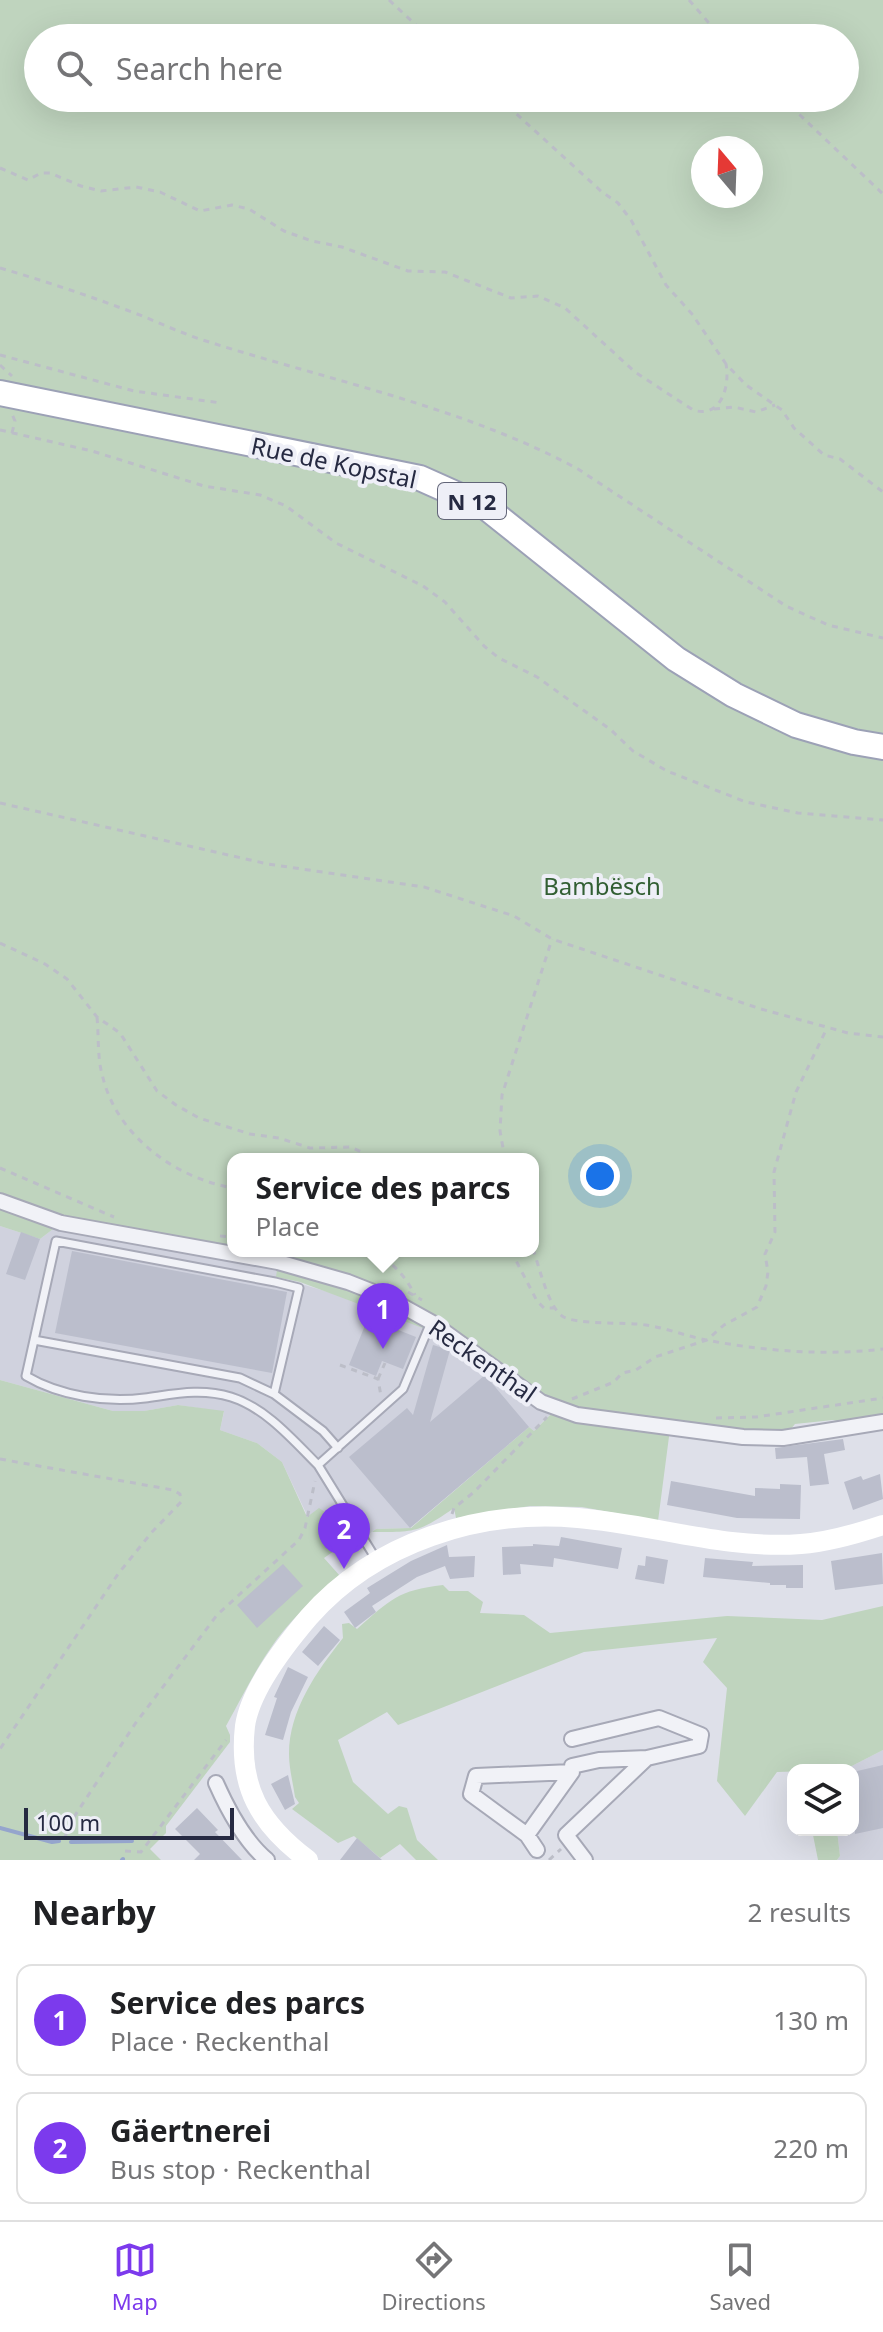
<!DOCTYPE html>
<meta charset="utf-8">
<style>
body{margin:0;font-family:"Noto Sans",sans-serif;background:#f2f2f2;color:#202124}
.controls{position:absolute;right:24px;bottom:24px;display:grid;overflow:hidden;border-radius:16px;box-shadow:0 8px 32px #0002}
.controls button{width:72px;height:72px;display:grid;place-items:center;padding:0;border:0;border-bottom:2px solid #e0e0e0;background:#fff;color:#202124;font:40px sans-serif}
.compass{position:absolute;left:691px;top:136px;width:72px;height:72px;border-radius:50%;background:#fff;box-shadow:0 8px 32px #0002;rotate:341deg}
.scale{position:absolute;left:24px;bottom:20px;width:210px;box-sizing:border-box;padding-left:8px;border:4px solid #262a42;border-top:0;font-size:22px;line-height:28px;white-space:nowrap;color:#262a42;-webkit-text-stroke:6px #eeeff7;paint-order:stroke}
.you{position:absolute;left:600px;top:1176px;width:28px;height:28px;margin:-20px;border:6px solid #fff;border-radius:50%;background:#1a73e8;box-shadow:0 0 0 12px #1a73e833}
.badge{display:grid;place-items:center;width:52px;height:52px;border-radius:50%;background:#7c3aed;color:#fff;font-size:26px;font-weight:700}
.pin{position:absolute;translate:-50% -66px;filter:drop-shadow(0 2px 4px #0008)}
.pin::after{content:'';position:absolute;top:42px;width:28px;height:24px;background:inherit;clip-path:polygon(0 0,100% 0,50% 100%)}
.popup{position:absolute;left:227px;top:1153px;width:312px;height:104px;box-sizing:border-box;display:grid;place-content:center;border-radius:16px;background:#fff;filter:drop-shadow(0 2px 6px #0005);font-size:26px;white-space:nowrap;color:#757577}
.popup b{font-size:30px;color:#202124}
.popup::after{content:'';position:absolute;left:50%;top:100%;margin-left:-16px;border:16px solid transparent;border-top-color:#fff}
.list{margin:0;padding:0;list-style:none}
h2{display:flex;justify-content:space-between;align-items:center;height:104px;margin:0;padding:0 32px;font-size:34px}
h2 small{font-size:26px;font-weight:400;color:#757577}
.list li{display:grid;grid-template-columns:52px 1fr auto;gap:24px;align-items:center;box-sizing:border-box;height:112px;margin:0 16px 16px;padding:0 16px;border:2px solid #e0e0e0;border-radius:16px}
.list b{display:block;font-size:30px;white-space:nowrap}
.list p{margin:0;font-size:26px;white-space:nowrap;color:#757577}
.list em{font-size:26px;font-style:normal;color:#757577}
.icon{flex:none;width:44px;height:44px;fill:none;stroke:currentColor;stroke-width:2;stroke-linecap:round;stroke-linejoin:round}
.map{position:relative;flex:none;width:883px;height:1860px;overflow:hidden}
.search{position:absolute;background:#fff;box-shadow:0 8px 32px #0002;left:24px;right:24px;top:24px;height:88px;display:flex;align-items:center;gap:20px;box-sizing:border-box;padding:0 28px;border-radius:44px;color:#757577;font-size:30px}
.sheet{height:360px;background:#fff}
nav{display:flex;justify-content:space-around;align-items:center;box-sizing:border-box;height:112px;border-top:2px solid #e0e0e0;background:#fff;font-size:22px;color:#757577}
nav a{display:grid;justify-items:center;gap:4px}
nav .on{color:#7c3aed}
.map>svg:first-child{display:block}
.built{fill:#d0d2de}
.green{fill:#bfd4be;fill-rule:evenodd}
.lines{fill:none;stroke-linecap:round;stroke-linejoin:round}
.stream{stroke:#95a5cd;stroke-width:4}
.building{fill:#bbbecc}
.service-casing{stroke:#a7a9b7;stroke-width:11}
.minor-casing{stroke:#a7a9b7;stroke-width:18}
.primary-casing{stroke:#9ca1b6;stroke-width:28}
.path{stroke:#bcbec8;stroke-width:3;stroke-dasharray:6 6;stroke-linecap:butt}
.service{stroke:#f1f2f7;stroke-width:7}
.minor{stroke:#f1f2f7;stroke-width:14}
.secondary{stroke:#fff;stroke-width:20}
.primary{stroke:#fff;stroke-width:24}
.labels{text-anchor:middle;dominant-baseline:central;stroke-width:8;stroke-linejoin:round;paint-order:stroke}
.shield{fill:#eeeff7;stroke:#626578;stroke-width:2}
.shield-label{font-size:22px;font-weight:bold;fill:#262a42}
.street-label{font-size:24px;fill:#262a42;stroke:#eeeff7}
.park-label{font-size:24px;fill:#325f33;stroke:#eeeff7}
</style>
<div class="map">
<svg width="883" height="1860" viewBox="0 0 883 1860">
<rect width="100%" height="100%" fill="#dee0e9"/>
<!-- built -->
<path class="built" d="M61,1223L278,1262L277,1277L431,1322L556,1408L534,1431L529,1427L410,1528L376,1529L355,1543L348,1527L308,1517L282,1462L257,1443L220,1430L224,1412L178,1405L144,1411H113L0,1380V1226L40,1239Z
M883,1750V1860H837L840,1856L837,1830H853V1770H844Z"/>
<!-- green -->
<path class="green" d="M0,0H883V1422L860,1427L833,1420L795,1424L783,1438L670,1429L658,1521L582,1507L530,1506L456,1518L454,1508C418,1533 415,1532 372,1532L376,1529L411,1528L529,1427L534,1431L556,1409L446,1332L428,1330L300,1282L276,1277L278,1263L61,1223L40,1239L0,1226ZM38,38H845V98H38ZM703,148H751V196H703ZM233,1159H533V1251H233Z
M0,1380L113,1411H144L178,1405L224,1411L220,1430L257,1443L282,1462L307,1517L319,1508L348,1527L355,1543L338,1555L334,1551L324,1558L340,1576C318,1595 295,1615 277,1639C257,1666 242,1697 226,1726L230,1735V1742L166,1826V1833L150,1849L161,1860H0Z
M443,1585L449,1591H468L483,1602L480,1613L524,1615L550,1633L727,1616L822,1620L883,1606V1750L844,1770L777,1772L745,1816L717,1781L727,1688L703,1662L717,1638L584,1652L398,1725L387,1712L338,1740L353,1782L388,1814L399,1806L407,1808L417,1840L438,1860H416L400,1844L380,1858L354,1836L338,1843L292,1809L299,1803L295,1797C293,1783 289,1768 289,1754C289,1710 317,1671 343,1638L342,1624L349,1623L357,1629C390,1600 398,1590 443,1585Z
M812,1830H837L840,1856L837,1860H818Z"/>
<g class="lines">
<!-- stream -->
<path class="stream" d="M0,1828L52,1842L59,1841
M71,1842L132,1841
M122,1860L123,1859"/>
</g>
<!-- building -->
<path class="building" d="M21,1232L40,1239L25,1280L6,1274Z
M72,1251L287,1292L272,1373L55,1333Z
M368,1318L416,1337L403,1369L382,1361L376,1376L349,1365Z
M433,1345L450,1350L430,1422L485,1375L529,1427L410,1528L349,1457L407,1408L413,1415Z
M843,1439L845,1450L824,1454L829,1484L810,1486L807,1457L776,1459L775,1448Z
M880,1474L883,1499L853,1510L844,1482L861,1476L863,1480Z
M671,1481L755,1496V1488L780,1489V1484L801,1485L800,1519L737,1518L667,1505Z
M561,1537L622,1548L618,1569L554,1558L553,1567L520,1564L521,1574L503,1575L502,1547L533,1546V1544L559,1546Z
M447,1545L449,1557L475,1556L474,1577L450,1579L445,1566L417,1577L372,1606L376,1612L355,1628L344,1612L370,1593L367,1588L411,1561Z
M882,1553L883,1584L835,1590L831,1561Z
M646,1556L668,1560L664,1584L635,1579L638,1565L645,1566Z
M705,1558L753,1562L752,1566L803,1565V1588H786V1585H770V1583L703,1577Z
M283,1564L303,1586L257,1628L237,1605Z
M324,1626L340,1640L318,1666L302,1652Z
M288,1667L308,1677L291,1712L283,1740L265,1735L277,1698L274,1697Z
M883,1765V1828L855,1834L853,1772Z
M288,1775L295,1804L285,1810L271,1784Z
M197,1808L218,1830L215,1832L242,1860H194L200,1854L175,1829Z
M357,1838L382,1860H340Z"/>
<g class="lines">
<!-- service casing -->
<g class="service-casing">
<path id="service" d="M34,1340L56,1241L275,1282L299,1288L274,1394
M318,1465C293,1440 266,1408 231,1397C201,1388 175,1394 145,1398C106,1403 60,1396 26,1376L34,1340L240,1378L274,1394L323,1431L338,1448
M376,1559L318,1465L403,1389L431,1322"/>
</g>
<!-- minor casing -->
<g class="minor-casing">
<path id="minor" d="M0,1201L61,1223L278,1262L348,1282L386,1297L431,1322L541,1402L577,1415L743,1437L783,1438L883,1422
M572,1739L659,1718L701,1735L699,1746L647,1758L566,1835L585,1860
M216,1783C228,1810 244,1841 267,1860
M527,1835L471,1794L476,1776L572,1772
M537,1850L527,1835L572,1772V1766L599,1760L647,1758"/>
</g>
<!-- primary casing -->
<g class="primary-casing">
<path id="primary" d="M0,393L420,478L487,508L676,659L734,695L796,725L854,742L883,747"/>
</g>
<!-- path -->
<path class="path" d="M389,0L430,38
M689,0L722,38
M499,98L602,192L618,203L631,220L666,285L692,314L726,364L746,385L782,410L794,428L824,455L840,459L883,492
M782,98L883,194
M0,168L28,180L41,173H50L81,186L101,191L136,187L160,192L200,211L232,205L249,209L284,231L312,241L342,247L408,271L445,272L511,298L538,296L565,308L635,372L693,410C722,419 730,385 726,364
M0,268C41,280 81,293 121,308C150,318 177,332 206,341C328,380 466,408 578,469L786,606L828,625L883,638
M0,355L134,391L221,403
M0,365L12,376
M714,409L734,407L756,412L775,405
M0,430L92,451L204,486L260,495L286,506L336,543L423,586L445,602L484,646L499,658L537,677L611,730L633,751L667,771L746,802L798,813L883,820
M12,433L15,421L12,414
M0,803L268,864L424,887L514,916L552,939L761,1009L848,1033L883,1037
M0,943L45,964L67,979L97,1017L120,1033L157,1091L176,1105L199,1118L250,1134L279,1138L310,1148L351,1147L376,1159
M97,1017C99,1038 97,1058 103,1078C118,1137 176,1178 233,1188
M505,1159L500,1131L502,1095L552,939
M0,1168L114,1217
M220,1236L233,1237
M533,1249C539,1266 548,1306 562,1316C574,1325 628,1322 646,1325C666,1328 686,1336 706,1340C763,1351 825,1356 883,1349
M373,1251C393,1263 404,1274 415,1295
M511,1251L537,1301L544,1308H554
M408,1292L422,1300
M340,1365L378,1379L381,1396
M378,1379L385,1363
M572,1399L614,1382L622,1373L636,1370L655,1357L707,1340L724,1325L757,1307L766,1286L768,1272L765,1254L775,1232L774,1172L796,1092L827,1028
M716,1418L756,1417L883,1398
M0,1459L173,1490L180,1494L181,1502L152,1532L118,1574L0,1749
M452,1514L454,1508L474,1492L547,1417
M64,1839L72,1820L135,1724L217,1615L299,1540L305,1528L315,1481
M125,1851L141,1852L226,1740
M549,1860L561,1849"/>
<!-- service -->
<use href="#service" class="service"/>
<!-- minor -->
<use href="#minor" class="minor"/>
<!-- secondary -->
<path class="secondary" d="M308,1860C260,1824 238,1787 245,1726C250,1690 286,1644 309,1617C375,1542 480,1509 578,1518C652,1524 725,1550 801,1544C829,1542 856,1534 883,1525"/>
<!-- primary -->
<use href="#primary" class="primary"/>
</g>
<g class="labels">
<!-- shield labels -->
<rect class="shield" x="438" y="483" width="68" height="36" rx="6"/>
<g class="shield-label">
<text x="472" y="501">N 12</text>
</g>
<!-- street labels -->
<g class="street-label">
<text transform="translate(334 462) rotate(12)">Rue de Kopstal</text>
<text transform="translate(483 1360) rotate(35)">Reckenthal</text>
</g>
<!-- park labels -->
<g class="park-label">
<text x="602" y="885">Bambësch</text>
</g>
</g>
</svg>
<div class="controls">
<button><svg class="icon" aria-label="layers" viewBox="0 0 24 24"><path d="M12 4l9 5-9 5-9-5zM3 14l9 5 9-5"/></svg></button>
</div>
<svg class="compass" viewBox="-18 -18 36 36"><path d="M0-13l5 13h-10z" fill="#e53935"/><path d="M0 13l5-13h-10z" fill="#757577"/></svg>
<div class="scale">100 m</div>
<div class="you"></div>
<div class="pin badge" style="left:383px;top:1349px">1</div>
<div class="popup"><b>Service des parcs</b>Place</div>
<div class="pin badge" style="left:344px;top:1569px">2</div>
<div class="search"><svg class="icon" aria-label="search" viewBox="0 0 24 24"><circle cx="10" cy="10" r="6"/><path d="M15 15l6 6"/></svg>Search here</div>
</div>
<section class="sheet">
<h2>Nearby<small>2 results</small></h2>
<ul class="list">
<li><span class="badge">1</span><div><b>Service des parcs</b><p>Place · Reckenthal</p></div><em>130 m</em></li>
<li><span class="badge">2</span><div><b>Gäertnerei</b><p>Bus stop · Reckenthal</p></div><em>220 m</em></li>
</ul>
</section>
<nav>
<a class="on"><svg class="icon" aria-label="map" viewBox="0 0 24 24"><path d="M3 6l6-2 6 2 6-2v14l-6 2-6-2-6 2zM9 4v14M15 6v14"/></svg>Map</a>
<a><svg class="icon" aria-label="directions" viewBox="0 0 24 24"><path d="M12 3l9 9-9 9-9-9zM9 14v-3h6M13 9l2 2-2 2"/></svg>Directions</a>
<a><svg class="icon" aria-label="saved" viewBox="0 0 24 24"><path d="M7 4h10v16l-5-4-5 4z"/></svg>Saved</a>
</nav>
